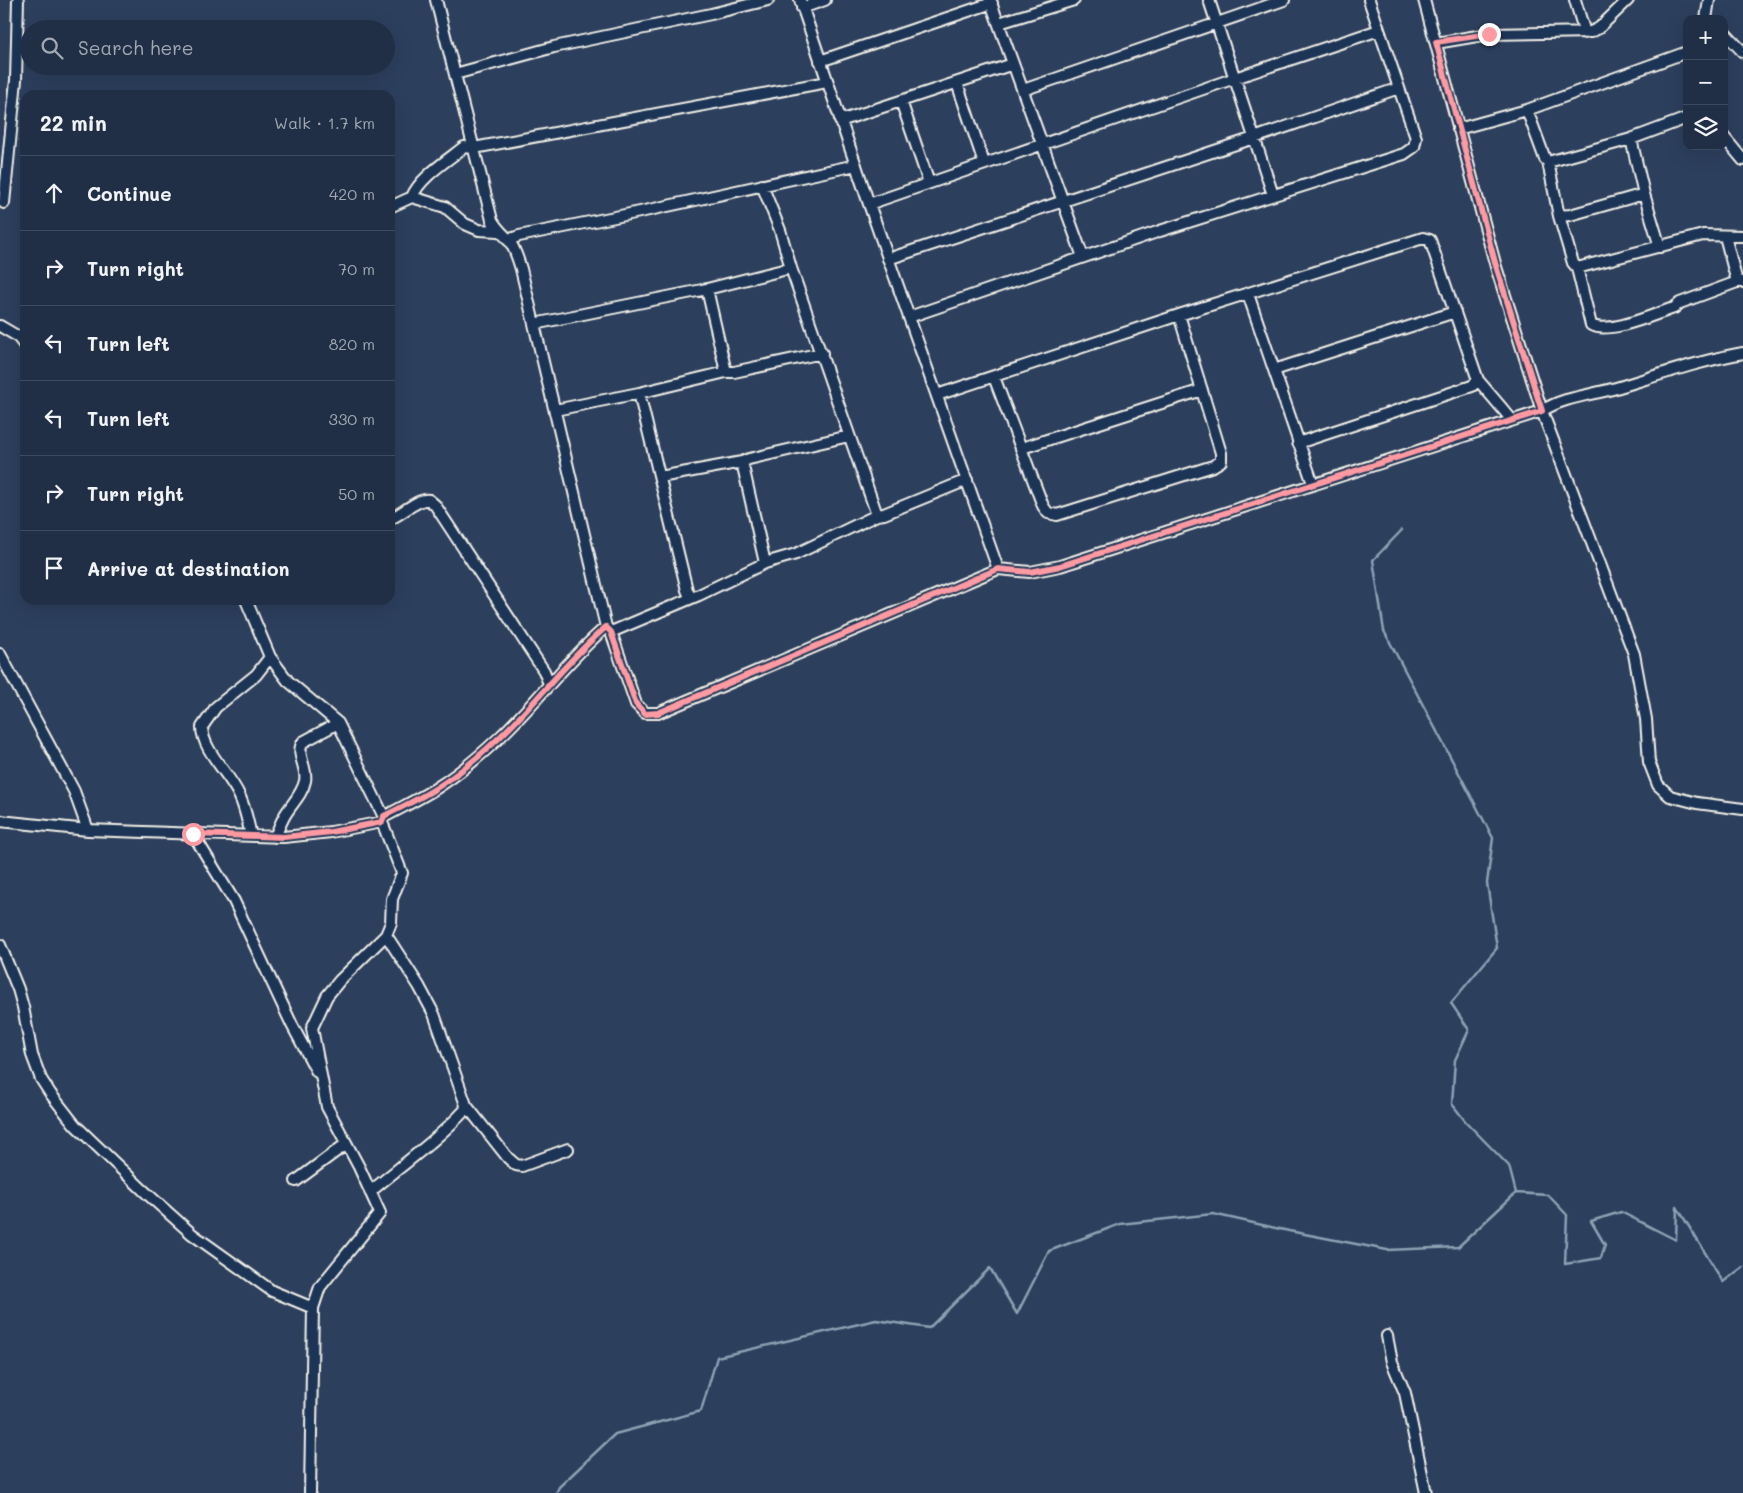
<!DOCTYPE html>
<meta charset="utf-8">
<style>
body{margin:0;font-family:Mali,sans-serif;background:#2d3b51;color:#f1f3f6}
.controls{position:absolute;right:15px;top:15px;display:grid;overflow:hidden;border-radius:10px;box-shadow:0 5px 20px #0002}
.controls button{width:45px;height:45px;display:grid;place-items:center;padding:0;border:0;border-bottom:1px solid #3e4a5f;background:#212f46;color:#f1f3f6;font:25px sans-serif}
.stop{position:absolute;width:15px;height:15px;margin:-11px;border:4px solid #ff9aa2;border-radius:50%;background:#fff}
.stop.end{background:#ff9aa2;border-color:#fff;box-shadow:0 1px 5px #0008}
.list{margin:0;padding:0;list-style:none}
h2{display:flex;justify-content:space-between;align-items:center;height:65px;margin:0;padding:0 20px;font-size:21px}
h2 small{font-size:16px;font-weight:400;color:#a2a9b3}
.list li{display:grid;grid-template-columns:32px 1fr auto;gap:15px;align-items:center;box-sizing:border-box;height:75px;padding:0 20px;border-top:1px solid #3e4a5f}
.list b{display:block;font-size:19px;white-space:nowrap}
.list em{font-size:16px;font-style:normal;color:#a2a9b3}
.icon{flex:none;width:28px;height:28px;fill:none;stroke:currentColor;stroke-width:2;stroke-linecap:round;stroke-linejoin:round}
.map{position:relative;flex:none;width:1743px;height:1493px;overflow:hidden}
.search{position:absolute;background:#212f46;box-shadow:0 5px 20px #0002;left:20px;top:20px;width:375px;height:55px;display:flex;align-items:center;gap:12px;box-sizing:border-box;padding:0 18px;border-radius:28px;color:#a2a9b3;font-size:19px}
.panel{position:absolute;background:#212f46;box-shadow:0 5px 20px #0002;left:20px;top:90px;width:375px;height:515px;border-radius:15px}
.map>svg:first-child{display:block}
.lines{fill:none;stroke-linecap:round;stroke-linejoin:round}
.stream{stroke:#8da2b3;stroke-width:2.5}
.minor-casing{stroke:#f4f1e8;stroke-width:14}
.minor{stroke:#1d3557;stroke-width:10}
.route{stroke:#ff9aa2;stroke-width:6}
</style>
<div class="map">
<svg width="1743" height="1493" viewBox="0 0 1743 1493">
<rect width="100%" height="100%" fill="#2c3f5d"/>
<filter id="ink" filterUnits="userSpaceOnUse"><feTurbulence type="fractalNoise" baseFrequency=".02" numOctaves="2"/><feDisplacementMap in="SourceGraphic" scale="10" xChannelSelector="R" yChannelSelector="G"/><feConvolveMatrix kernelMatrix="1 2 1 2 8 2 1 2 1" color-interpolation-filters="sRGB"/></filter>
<g filter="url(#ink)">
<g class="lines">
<!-- stream -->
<path class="stream" d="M1402,530L1373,560L1384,631L1493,838L1487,883L1497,948L1451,1003L1469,1030L1455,1060L1452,1104L1466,1122L1509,1166L1516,1193
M556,1493L559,1487L615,1434L701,1411L717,1357L876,1320L929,1328L990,1268L1017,1314L1049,1251L1120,1224L1213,1214L1289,1231L1387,1250L1458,1247L1516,1193L1548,1195L1567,1215L1565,1264L1601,1258L1605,1245L1591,1221L1621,1212L1676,1240L1677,1207L1723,1282L1743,1267"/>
<!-- minor casing -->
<g class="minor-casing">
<path id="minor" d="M436,0L492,220C497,229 501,232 508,239C515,248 518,259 521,269L606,627L611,632L636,704L645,713H658L998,569L1030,572L1060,566L1542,411L1496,267L1424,0
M800,0L869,204L998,569
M990,0L1083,257
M1209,0L1273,195
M1575,0L1585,33
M802,8L825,0
M1706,19L1709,0
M999,23L1074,0
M1724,32L1743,52
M1436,43L1489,34L1591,32L1599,28L1628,0
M820,61L992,3
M455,74L554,47L711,14L768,0
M957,83L984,163
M1023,90L1284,0
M901,101L929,183
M1527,110L1545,159L1548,162L1559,216L1573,263L1577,268L1591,325C1609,335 1655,314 1674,308L1680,303L1737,282H1743
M840,121L1013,64
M1458,129L1527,110L1687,52
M1724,137L1743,160
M1631,139L1644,194L1660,247
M1548,162L1631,139L1687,118
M762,185L780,230L791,268L877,515
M412,197L445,207L465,224L479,230L498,231
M4,203L16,80L18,0
M869,204L1235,78L1379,30
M390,207L412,197C419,178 448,160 464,147L474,148L827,82
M1559,216L1570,215L1644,194
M1725,236L1737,282
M508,240L519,236L640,212L856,165
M888,259L1254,138L1399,88
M1577,268L1703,235L1743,236
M707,289L726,372
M1248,294L1313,484
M909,317L1160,231L1404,154L1414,147L1416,138L1369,0
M534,324L707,289L791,268
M0,326L17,336L25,346
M1743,353C1699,361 1659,375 1616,388C1592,395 1563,397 1542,411L1634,654L1646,719L1649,762L1658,785L1670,796L1697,803L1743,809
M1274,370L1455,312
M994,377L1043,506L1048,513L1057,515L1213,466L1221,461V453L1179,315
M1478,380L1512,420
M639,393L687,590L690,597
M937,395L1179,315L1423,238L1430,240L1478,380L1472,386L1298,443
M555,410L639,393L726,372H734L822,353
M1022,448L1202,390
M742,462L765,563
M660,477L742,462L749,459L849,436
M390,519C402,514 418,498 429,500L435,505L544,671L549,684
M246,600L270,657L288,681L338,723L384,817
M611,632L699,595L765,563L796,554L877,515L884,514L967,480
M0,654L74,791L88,830
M0,821L88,830L284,837L331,832L382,822L384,817C402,807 421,798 438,787C460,773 481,755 500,737C537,702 567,660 606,627
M193,834L234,901L292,1025L317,1072
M251,836C248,822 245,807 239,795C229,773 202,750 202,727L216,707L256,675L270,657
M275,837C278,830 281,822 285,815C292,803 302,795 305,781C308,768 295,754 303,742L338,723
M386,935L419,986L434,1014L466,1105L508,1158L516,1165L522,1166L568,1149
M0,945L18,989L23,1007L32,1055L41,1079L50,1093L75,1125L143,1190L192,1234L272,1291L313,1308
M296,1181L346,1144
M370,1192C402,1165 436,1141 465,1110L466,1105
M1387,1336L1392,1362L1405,1393L1426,1493
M310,1493L313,1308L320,1287L380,1213L359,1167L327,1107L312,1028L327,996L340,980L386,935L391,923L392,899L402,873L382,822"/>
</g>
<!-- minor -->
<use href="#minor" class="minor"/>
</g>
</g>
<g class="lines" filter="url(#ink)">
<!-- route -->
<path class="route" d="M193,834L284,837L331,832L382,822L384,816C402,807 421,798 438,787C460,773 481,755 500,737C537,702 567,660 606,627L611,632L636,704L645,714L658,713L998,569L1030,572L1060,566L1542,411L1496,266L1436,42L1489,34"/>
</g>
</svg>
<div class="controls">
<button>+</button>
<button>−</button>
<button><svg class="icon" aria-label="layers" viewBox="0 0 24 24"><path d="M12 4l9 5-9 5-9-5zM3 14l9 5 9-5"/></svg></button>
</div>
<div class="stop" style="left:193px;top:834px"></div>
<div class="stop end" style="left:1489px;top:34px"></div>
<div class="search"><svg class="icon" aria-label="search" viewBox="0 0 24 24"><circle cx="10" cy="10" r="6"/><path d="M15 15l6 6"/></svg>Search here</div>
<section class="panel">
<h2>22 min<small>Walk · 1.7 km</small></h2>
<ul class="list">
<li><svg class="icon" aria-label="ahead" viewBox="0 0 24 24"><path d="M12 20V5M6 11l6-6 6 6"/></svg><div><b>Continue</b></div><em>420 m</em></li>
<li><svg class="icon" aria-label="right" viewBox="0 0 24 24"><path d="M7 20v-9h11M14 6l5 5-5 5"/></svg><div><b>Turn right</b></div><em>70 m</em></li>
<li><svg class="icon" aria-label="left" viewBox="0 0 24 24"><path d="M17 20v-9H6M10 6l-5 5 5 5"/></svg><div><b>Turn left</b></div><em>820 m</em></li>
<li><svg class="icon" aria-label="left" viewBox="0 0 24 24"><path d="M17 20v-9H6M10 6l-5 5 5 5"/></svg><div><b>Turn left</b></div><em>330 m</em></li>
<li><svg class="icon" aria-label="right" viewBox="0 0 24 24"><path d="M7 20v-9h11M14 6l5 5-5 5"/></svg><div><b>Turn right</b></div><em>50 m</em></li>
<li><svg class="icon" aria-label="arrive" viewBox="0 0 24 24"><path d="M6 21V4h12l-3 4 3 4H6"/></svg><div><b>Arrive at destination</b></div></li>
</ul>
</section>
</div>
